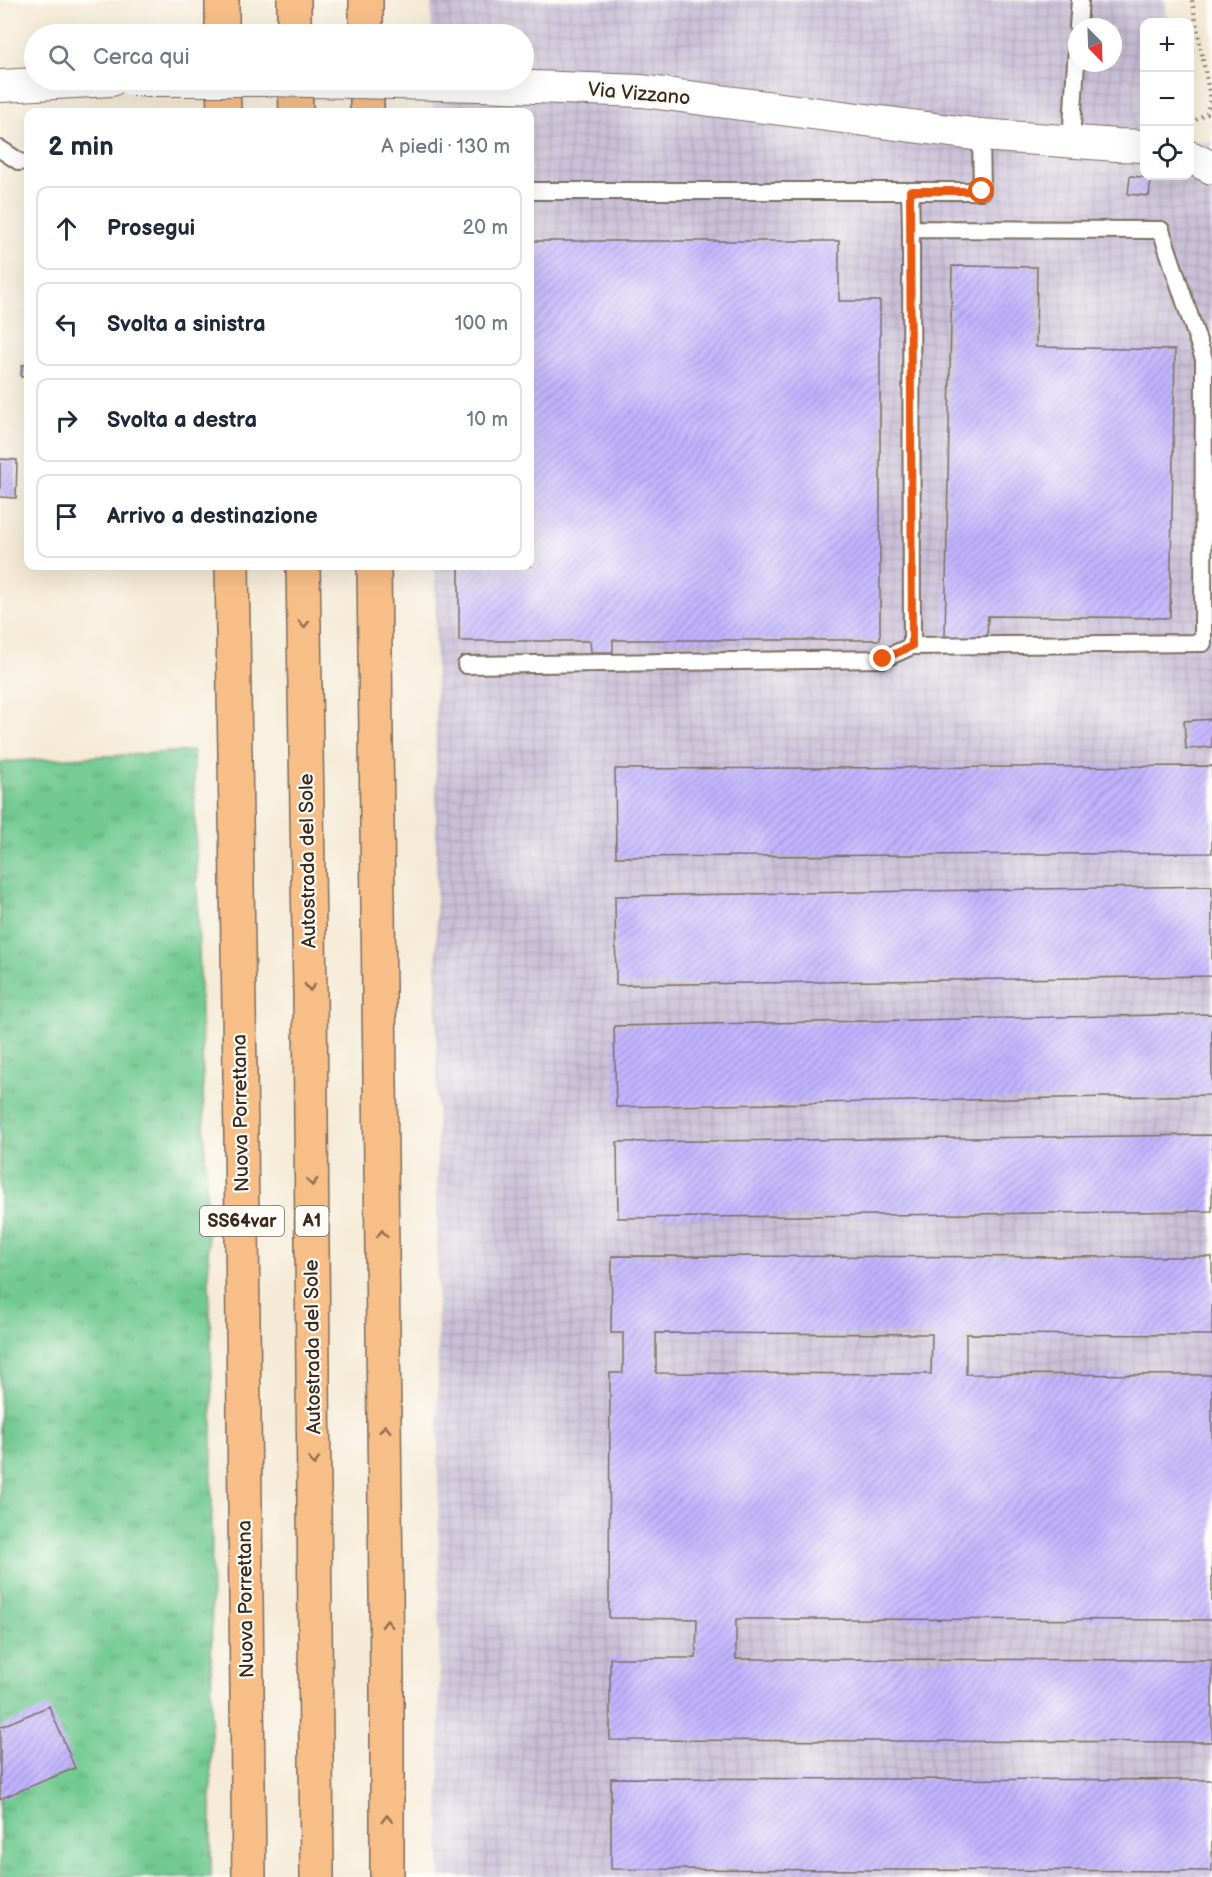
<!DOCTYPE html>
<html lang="it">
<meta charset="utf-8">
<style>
body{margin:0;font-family:"Balsamiq Sans",sans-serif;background:#f6f6f7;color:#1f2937}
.controls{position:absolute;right:18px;top:18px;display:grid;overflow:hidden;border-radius:12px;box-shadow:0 6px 24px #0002}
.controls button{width:54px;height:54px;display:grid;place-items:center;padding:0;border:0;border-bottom:2px solid #e0e1e3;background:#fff;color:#1f2937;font:30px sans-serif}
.compass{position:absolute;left:1068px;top:18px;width:54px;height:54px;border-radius:50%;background:#fff;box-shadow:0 6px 24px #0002;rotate:157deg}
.stop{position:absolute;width:18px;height:18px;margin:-14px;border:4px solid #ea580c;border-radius:50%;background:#fff}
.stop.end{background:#ea580c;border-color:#fff;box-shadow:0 2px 6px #0008}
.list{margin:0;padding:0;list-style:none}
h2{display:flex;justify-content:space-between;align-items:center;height:78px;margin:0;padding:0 24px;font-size:26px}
h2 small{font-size:20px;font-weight:400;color:#747a83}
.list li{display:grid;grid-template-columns:39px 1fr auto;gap:18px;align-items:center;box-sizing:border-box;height:84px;margin:0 12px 12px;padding:0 12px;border:2px solid #e0e1e3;border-radius:12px}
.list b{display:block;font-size:22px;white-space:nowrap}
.list em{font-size:20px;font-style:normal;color:#747a83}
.icon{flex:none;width:33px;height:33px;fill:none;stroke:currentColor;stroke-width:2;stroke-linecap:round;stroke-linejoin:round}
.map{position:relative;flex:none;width:1212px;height:1877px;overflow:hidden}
.search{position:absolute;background:#fff;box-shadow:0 6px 24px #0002;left:24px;top:24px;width:510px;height:66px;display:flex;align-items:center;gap:15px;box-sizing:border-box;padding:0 21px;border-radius:33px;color:#747a83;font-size:22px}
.panel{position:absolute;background:#fff;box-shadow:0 6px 24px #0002;left:24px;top:108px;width:510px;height:462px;border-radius:12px}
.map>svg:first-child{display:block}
.industrial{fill:url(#industrial-grid);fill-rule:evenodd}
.grass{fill:url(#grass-tufts);stroke:#567a58;stroke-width:1.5}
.building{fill:url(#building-hatch);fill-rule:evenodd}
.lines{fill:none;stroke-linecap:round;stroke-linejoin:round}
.service-casing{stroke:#7c6d5e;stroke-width:20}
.minor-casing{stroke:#7c6d5e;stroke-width:34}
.trunk-casing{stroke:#7c6d5e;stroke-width:36}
.motorway-casing{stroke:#7c6d5e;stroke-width:36}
.path{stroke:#7c6d5e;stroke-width:4;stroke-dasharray:1.5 4.5;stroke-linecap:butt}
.service{stroke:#fff;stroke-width:16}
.minor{stroke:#fff;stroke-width:32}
.trunk{stroke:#f7be88;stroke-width:33}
.motorway{stroke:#f7be88;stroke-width:33}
.minor-bridge-casing{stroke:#7c6d5e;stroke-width:34;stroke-linecap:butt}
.minor-bridge{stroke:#fff;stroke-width:32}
.oneway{stroke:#906d4e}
.route{stroke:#ea580c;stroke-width:8}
.labels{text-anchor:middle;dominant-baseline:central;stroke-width:4.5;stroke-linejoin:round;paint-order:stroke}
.shield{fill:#fdfcf7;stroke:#75695f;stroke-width:1.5}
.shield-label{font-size:18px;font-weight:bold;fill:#3b2a1e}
.street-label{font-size:20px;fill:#3b2a1e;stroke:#fdfcf7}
</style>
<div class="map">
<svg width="1212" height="1877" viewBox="0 0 1212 1877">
<defs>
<pattern id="industrial-grid" width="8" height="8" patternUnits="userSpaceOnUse" patternTransform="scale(1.5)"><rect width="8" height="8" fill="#c9bfd7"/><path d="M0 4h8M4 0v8" fill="none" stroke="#aea4b8"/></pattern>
<pattern id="grass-tufts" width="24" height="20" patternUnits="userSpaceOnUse" patternTransform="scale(1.5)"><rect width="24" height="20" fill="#72ca91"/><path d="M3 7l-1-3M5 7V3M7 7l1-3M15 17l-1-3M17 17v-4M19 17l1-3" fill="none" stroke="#5fa476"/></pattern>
<pattern id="building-hatch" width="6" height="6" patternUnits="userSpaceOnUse" patternTransform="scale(1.5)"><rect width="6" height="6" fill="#c1b4ff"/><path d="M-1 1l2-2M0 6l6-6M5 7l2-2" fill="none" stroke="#9e93ce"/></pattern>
</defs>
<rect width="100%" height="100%" fill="#fdfcf7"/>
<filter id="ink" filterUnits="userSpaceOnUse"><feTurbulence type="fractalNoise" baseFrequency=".0167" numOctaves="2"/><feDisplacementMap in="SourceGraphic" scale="12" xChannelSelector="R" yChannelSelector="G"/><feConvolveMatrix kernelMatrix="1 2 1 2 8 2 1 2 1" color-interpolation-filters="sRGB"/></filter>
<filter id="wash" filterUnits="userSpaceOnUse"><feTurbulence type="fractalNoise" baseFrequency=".008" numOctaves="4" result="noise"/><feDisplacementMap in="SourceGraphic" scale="24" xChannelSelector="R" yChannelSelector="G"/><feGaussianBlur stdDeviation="1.35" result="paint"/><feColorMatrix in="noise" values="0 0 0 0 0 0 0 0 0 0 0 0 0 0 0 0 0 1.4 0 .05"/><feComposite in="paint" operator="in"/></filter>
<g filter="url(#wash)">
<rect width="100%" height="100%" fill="#f5ead5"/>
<!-- industrial -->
<path class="industrial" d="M431,0H1165L1168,22H1144V176H1190V143L1212,142V1877H440L435,566H530V112H432V80H524V34H432ZM1077,27H1113V63H1077Z"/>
<!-- grass -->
<path class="grass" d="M193,751L212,1380L211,1877H0V762Z"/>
<g id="blocks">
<!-- building -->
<path class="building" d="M1130,176L1151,178L1149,196L1128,194Z
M530,241H839V301H880V640H613V652H591L590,641H459V566H530Z
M952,266L1037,267L1036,347L1175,350L1170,618L988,616L987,638L945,637Z
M22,365H28V377H21Z
M0,459L17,460L16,498L0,497Z
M1212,719V747L1186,749L1184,721Z
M1212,766V853L616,857L615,769Z
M1212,886V976L616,985L615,896Z
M1212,1014V1095L616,1107L614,1026Z
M1212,1135V1211L618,1218L617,1142Z
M612,1256L1212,1257V1335L966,1334V1374L1212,1375V1620L736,1619V1659L1212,1660V1742L610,1740V1658H696L697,1619L609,1618L610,1373H623V1333H611ZM656,1333L932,1334L931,1374L656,1373Z
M49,1706L75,1768L0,1799V1727Z
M611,1778L1212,1780V1871L611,1869Z"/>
</g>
</g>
<g filter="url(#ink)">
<use href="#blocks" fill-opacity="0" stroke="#7c6d5e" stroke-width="1.5"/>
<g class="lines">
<!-- service casing -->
<g class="service-casing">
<path id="service" d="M1078,27L1080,0
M1071,142L1077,46
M0,149L20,162
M530,191H982L981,135
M910,191L911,229L912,646L1203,643L1204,359L1161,230L911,229
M466,665L883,659L912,646"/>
</g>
<!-- minor casing -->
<g class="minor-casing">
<path id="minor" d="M480,85L642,91L981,135L1117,145L1144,146
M0,86L111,80
M1190,157L1212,168"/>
</g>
<!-- trunk casing -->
<g class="trunk-casing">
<path id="trunk" d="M222,0V34
M223,80L224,112
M232,566L241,1136L249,1877"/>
</g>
<!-- motorway casing -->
<g class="motorway-casing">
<path id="motorway" d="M294,0V34
M366,0V34
M295,80L296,112
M367,80V112
M303,566L310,992L317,1877
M374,566L387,1676V1877"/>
</g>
<!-- path -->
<path class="path" d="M1190,120H1196L1207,113L1210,98L1192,0"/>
<!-- service -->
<use href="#service" class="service"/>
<!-- minor -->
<use href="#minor" class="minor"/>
<!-- trunk -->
<use href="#trunk" class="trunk"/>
<!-- motorway -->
<use href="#motorway" class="motorway"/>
<!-- minor-bridge casing -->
<g class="minor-bridge-casing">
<path id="minor-bridge" d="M132,80H267L480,85"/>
</g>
<!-- minor-bridge -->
<use href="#minor-bridge" class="minor-bridge"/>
</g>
<!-- one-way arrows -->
<defs><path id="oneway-chevron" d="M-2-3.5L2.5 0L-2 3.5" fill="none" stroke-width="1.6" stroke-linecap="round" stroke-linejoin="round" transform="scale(1.5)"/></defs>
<g class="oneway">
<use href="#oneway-chevron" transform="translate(304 624) rotate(89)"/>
<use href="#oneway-chevron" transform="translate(310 987) rotate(89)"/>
<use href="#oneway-chevron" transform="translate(312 1182) rotate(89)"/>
<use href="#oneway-chevron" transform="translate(382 1234) rotate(-91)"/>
<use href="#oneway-chevron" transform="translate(385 1429) rotate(-91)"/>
<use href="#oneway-chevron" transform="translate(314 1461) rotate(89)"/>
<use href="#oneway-chevron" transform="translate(387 1624) rotate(-91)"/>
<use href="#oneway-chevron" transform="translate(387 1819) rotate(-90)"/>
</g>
</g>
<g class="lines" filter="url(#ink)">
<!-- route -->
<path class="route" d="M883,659L912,646L910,191H982"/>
</g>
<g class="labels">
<!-- shield labels -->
<g class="shield">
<rect x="200" y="1206" width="84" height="30" rx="4.5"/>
<rect x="295.5" y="1206" width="33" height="30" rx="4.5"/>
</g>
<g class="shield-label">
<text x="242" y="1221">SS64var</text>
<text x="312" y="1221">A1</text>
</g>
<!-- street labels -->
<g class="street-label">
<text transform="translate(639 94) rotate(5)">Via Vizzano</text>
<text transform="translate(308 861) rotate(-91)">Autostrada del Sole</text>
<text transform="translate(241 1113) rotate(-91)">Nuova Porrettana</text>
<text transform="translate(313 1347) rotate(-91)">Autostrada del Sole</text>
<text transform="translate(246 1599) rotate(-91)">Nuova Porrettana</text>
</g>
</g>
</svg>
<div class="controls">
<button>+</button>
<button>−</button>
<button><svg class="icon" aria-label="locate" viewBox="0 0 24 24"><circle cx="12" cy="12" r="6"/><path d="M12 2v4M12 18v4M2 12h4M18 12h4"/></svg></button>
</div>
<svg class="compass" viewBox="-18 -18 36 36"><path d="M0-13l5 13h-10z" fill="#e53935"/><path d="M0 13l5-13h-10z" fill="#747a83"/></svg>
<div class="stop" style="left:982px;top:191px"></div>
<div class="stop end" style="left:883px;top:659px"></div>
<div class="search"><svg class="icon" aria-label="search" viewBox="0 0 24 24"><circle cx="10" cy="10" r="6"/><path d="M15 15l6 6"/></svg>Cerca qui</div>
<section class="panel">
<h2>2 min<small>A piedi · 130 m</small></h2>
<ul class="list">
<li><svg class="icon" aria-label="ahead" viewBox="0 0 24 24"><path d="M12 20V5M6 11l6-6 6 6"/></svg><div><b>Prosegui</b></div><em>20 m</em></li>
<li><svg class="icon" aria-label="left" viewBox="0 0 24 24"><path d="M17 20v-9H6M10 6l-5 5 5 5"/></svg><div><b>Svolta a sinistra</b></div><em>100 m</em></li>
<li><svg class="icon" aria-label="right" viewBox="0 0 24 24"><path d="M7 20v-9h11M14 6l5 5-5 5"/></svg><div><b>Svolta a destra</b></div><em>10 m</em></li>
<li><svg class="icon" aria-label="arrive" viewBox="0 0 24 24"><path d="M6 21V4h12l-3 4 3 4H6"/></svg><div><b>Arrivo a destinazione</b></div></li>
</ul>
</section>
</div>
